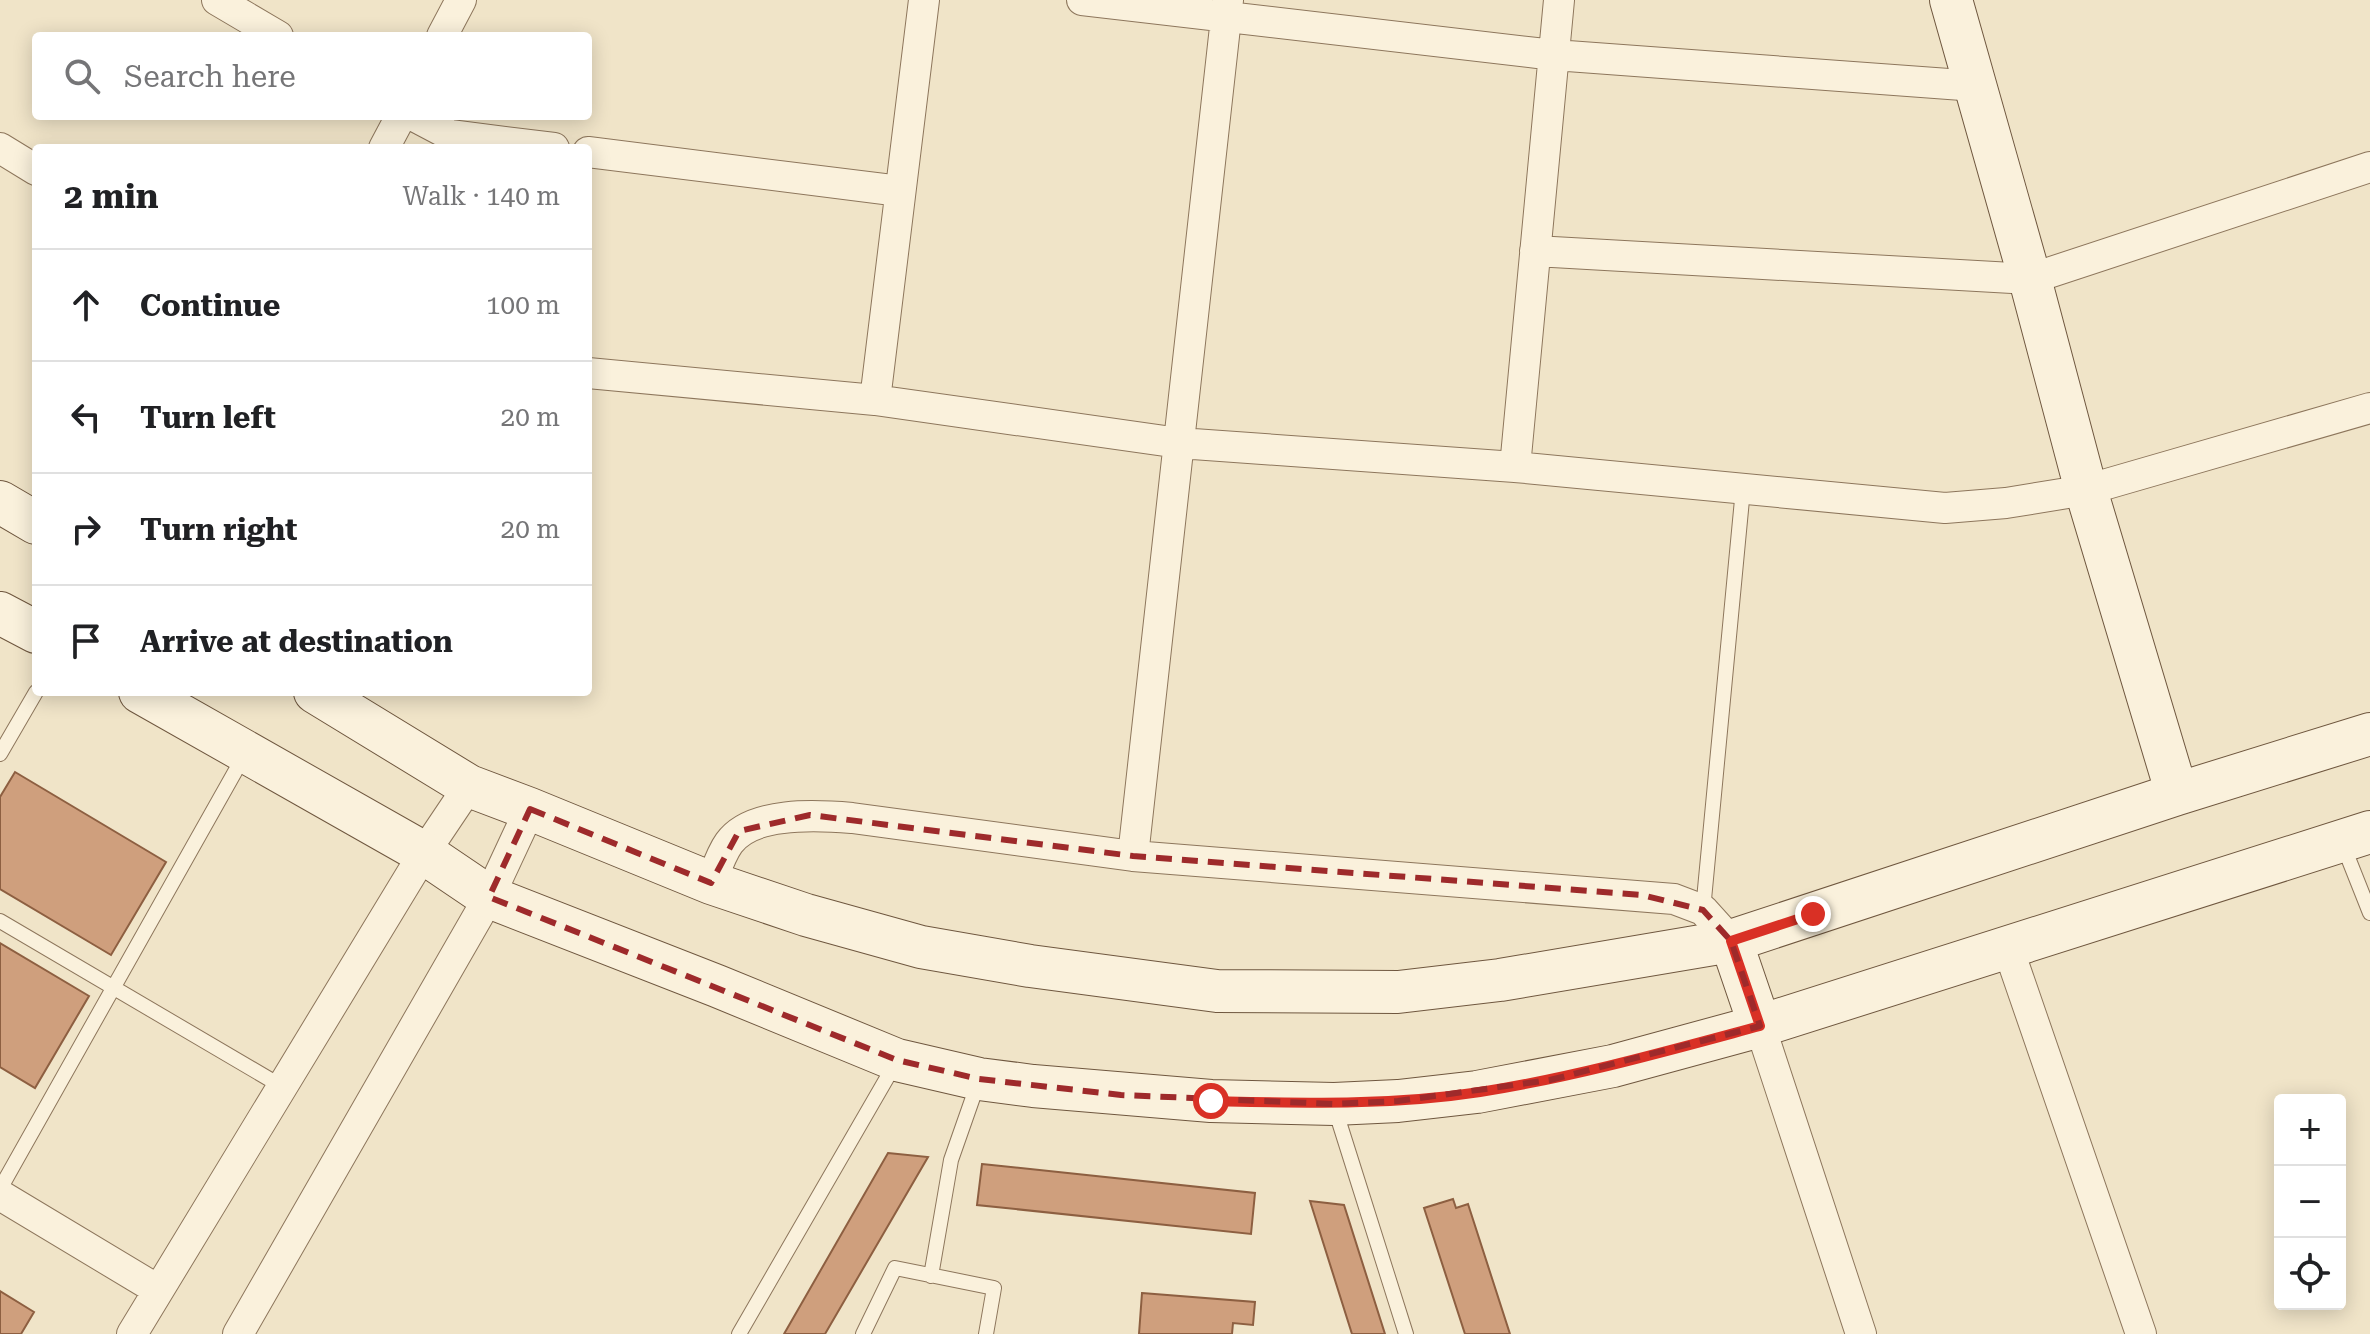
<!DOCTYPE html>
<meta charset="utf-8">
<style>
body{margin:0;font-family:"Roboto Serif",serif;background:#f6f6f6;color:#202124}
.controls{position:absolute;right:24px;bottom:24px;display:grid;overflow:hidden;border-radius:8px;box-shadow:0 4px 20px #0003}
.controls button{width:72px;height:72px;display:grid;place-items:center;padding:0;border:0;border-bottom:2px solid #e0e0e0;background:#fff;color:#202124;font:40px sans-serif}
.stop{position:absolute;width:24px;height:24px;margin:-18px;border:6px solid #d93025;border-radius:50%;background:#fff}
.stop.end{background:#d93025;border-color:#fff;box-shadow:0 2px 8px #0008}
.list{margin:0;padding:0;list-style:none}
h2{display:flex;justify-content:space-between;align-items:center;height:104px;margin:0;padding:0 32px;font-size:34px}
h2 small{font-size:26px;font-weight:400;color:#757577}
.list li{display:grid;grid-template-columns:52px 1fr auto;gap:24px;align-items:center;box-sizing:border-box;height:112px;padding:0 32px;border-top:2px solid #e0e0e0}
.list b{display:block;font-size:30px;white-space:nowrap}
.list em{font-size:26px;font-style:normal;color:#757577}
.icon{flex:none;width:44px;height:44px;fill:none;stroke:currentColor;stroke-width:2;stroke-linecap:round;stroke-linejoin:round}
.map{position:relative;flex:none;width:2370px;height:1334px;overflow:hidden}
.search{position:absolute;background:#fff;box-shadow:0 4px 20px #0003;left:32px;top:32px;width:560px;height:88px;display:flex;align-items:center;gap:20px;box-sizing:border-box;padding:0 28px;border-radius:8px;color:#757577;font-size:30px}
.panel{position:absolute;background:#fff;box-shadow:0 4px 20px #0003;left:32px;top:144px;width:560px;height:552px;border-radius:8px}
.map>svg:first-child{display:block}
.building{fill:#cf9f7d;stroke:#8d5f41;stroke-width:2}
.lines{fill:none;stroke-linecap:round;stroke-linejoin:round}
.lane-casing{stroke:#8d765c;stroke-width:16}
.street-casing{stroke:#8d765c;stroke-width:32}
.secondary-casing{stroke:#6f573f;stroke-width:44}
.lane{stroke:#faf1dc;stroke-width:14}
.street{stroke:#faf1dc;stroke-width:30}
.secondary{stroke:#faf1dc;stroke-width:42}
.route{stroke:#d93025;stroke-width:10}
.marked{fill:none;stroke:#9e2a2b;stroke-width:6;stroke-dasharray:16 10;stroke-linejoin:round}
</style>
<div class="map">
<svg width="2370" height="1334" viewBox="0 0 2370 1334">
<rect width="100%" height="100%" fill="#f0e4c8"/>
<!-- building -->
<path class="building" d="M15,772L166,862L111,955L0,889V797Z
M0,943L89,996L35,1088L0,1067Z
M888,1153L928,1157L825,1334H784Z
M982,1164L1255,1193L1251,1234L977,1205Z
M1453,1199L1456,1208L1468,1204L1510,1334H1465L1424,1208Z
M1310,1201L1344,1205L1385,1334H1352Z
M0,1291L34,1312L21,1334H0Z
M1142,1293L1255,1302L1253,1325L1233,1323L1232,1334H1139Z"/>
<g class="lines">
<!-- lane casing -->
<g class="lane-casing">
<path id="lane" d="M0,754L36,692
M2343,845L2370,913
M1703,910L1743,489
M0,921L281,1086
M1335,1109L1406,1334
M0,1189L245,754
M931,1276L951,1160L978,1083
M739,1334L895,1064
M863,1334L895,1268L994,1288L986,1334"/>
</g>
<!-- street casing -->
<g class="street-casing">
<path id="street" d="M217,0L278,36
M1082,0L1554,55L1976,86
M442,36L461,0
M414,116L450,135L554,148
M0,148L36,170
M384,148L401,116
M588,152L900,191
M1535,251L2030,279L2370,167
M588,373L875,400L1179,443L1515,467L1945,508L2006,503L2086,490L2370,408
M875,400L924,0
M1515,467L1559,0
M1133,856L1228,0
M711,883C716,870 721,854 729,843C752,811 817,815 852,818L1133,856L1674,899L1703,910L1731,941
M2008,948L2141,1334
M1760,1026L1861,1334
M0,1195L158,1290
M132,1334L424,853L469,786
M238,1334L489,897L530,809"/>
</g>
<!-- secondary casing -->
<g class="secondary-casing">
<path id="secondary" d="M1951,0L2030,279L2086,490L2177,794
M0,502L36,523
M0,613L36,632
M140,692L424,853L489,897L717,986L897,1060L979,1079L1033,1086L1211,1101L1334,1104L1398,1101L1477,1092L1613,1066L1760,1026L2370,832
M315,692L469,786L530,809L711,883L806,915L921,947L1030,966L1217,991L1398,992L1500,980L1731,941L2177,794L2370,734
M1731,941L1760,1026"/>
</g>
<!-- lane -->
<use href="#lane" class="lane"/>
<!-- street -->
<use href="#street" class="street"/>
<!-- secondary -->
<use href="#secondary" class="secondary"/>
</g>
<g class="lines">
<!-- route -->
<path class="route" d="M1211,1101C1303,1103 1389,1106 1480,1092C1575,1077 1667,1051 1760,1026L1731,941L1813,914"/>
</g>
<!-- marked area -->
<path class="marked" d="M530,809L711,883L739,831L810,815L1133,856L1642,895L1703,910L1731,941L1760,1026L1550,1080L1398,1101L1334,1104L1121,1095L979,1079L897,1060L489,897Z"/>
</svg>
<div class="controls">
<button>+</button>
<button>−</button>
<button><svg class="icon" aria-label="locate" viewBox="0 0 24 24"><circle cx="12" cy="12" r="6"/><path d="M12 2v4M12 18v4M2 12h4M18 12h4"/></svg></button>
</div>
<div class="stop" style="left:1211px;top:1101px"></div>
<div class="stop end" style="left:1813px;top:914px"></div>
<div class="search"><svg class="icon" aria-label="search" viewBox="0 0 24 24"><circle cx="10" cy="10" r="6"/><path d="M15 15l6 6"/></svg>Search here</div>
<section class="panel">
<h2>2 min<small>Walk · 140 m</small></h2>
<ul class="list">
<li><svg class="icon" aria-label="ahead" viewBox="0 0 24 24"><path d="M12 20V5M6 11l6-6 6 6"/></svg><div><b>Continue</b></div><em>100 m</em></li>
<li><svg class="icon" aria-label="left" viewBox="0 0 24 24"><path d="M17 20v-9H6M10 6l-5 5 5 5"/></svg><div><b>Turn left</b></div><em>20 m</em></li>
<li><svg class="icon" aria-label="right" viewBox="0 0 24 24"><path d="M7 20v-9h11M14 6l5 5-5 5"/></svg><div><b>Turn right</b></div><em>20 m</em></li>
<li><svg class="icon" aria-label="arrive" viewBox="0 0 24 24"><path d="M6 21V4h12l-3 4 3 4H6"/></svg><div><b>Arrive at destination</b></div></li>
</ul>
</section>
</div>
